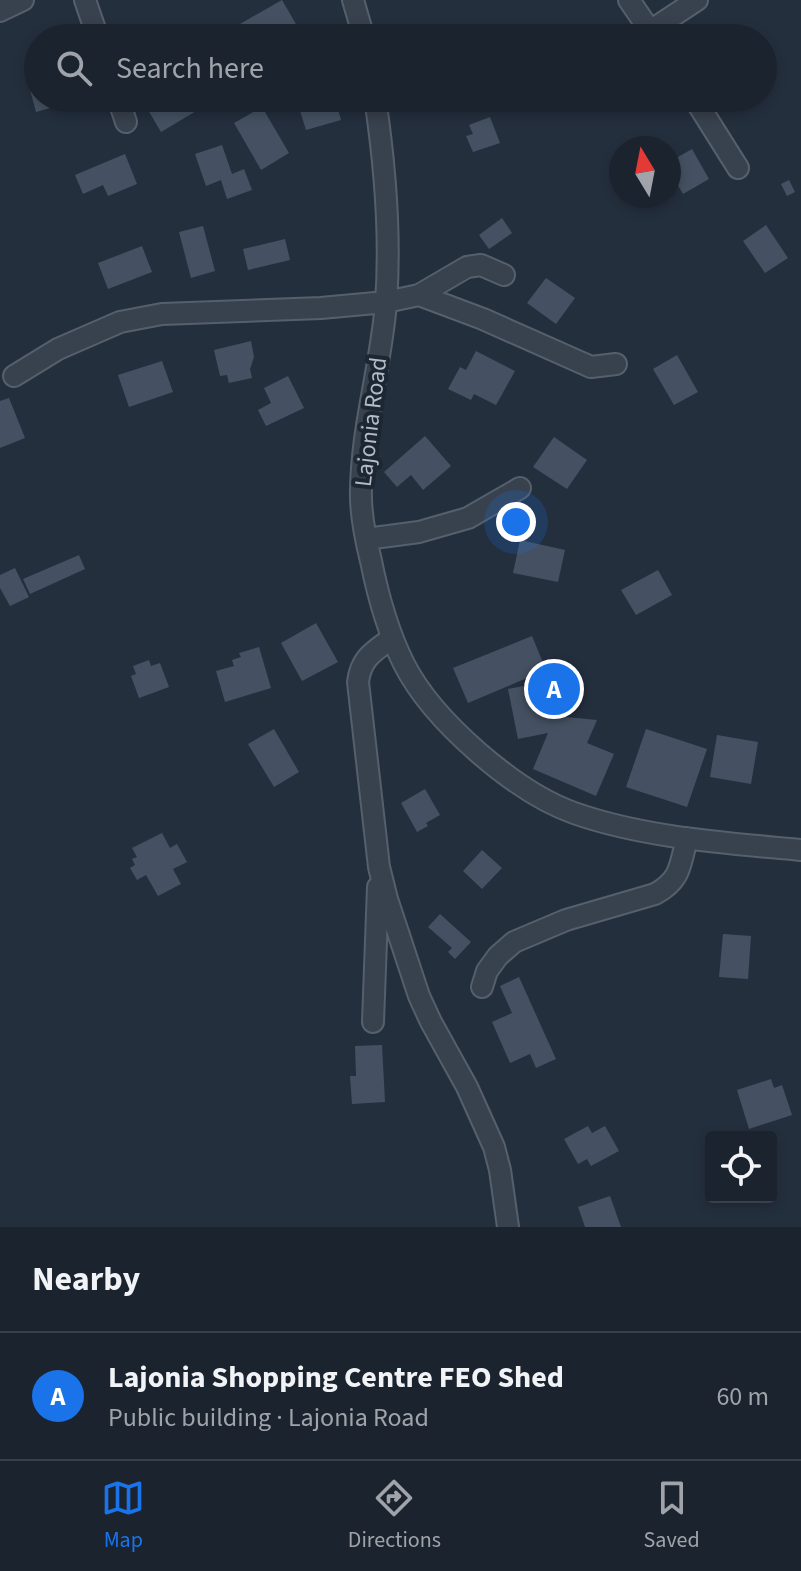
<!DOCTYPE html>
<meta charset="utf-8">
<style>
body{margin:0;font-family:"Source Sans 3",sans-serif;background:#242b36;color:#f1f3f6}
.controls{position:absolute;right:24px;bottom:24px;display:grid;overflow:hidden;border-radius:8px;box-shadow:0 4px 12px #0003}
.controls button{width:72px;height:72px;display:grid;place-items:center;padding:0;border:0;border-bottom:2px solid #39404a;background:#1b232e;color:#f1f3f6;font:40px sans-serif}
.compass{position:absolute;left:609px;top:136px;width:72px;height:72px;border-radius:50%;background:#1b232e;box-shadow:0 4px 12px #0003;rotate:350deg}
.you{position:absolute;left:516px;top:522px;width:28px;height:28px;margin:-20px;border:6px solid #fff;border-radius:50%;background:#1a73e8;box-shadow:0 0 0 12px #1a73e833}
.badge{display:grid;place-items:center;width:52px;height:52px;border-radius:50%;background:#1a73e8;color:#fff;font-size:26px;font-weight:700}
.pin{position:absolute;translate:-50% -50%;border:4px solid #fff;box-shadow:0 2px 8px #0006}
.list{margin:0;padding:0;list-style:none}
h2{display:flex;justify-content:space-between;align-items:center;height:104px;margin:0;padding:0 32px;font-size:34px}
h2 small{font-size:26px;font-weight:400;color:#a0a4aa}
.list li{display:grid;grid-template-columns:52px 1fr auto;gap:24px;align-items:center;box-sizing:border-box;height:128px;padding:0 32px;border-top:2px solid #39404a}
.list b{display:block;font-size:30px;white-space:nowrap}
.list p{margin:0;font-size:26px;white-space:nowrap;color:#a0a4aa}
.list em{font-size:26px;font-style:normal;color:#a0a4aa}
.icon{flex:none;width:44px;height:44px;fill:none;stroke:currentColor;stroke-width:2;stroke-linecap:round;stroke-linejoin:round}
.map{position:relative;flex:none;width:801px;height:1227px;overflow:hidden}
.search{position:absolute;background:#1b232e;box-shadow:0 4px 12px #0003;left:24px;right:24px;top:24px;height:88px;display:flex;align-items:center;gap:20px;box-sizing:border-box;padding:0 28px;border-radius:44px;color:#a0a4aa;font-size:30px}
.sheet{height:232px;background:#1b232e}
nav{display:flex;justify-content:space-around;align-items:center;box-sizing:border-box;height:112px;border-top:2px solid #39404a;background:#1b232e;font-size:22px;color:#a0a4aa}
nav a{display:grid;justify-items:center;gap:4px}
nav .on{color:#1a73e8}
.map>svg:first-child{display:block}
.building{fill:#455162}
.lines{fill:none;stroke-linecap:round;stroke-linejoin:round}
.minor-casing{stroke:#565f6c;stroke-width:24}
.minor{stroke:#38414e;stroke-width:20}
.labels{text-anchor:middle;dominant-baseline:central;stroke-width:8;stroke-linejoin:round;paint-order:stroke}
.street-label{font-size:24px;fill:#b4bcc9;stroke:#1d2633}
</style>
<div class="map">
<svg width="801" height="1227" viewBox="0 0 801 1227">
<rect width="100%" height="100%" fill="#242f3e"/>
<!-- building -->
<path class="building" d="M282,0L304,38H239L233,28Z
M38,83V98H74L75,101L36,112L29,86Z
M141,98H218L161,132Z
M296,98H335L341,120L306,130Z
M262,107L289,153L261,170L234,123Z
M490,117L500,143L473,152L466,136L473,134L469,125Z
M222,145L232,174L244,169L252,190L227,199L221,180L206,186L195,154Z
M692,149L709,179L683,194L669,170V162Z
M125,154L137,184L108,196L103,185L83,194L75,175Z
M789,180L795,192L787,196L781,184Z
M502,218L512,233L489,249L479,235Z
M766,225L788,258L765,273L743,241Z
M203,226L215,271L191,278L179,232Z
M285,239L290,260L248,270L243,249Z
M142,246L152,272L108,289L98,263Z
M546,278L575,298L556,324L527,303Z
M251,341L254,357L250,369L252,378L229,383L227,375L220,376L214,350Z
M476,351L515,371L496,405L474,394L471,400L448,389L460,367L466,370Z
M677,355L698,392L674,405L653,369Z
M162,361L173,392L129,407L118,375Z
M288,376L304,408L266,426L258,410L271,403L264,388Z
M9,398L25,438L0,448V401Z
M425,436L451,466L423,490L411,475L397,487L384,472Z
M554,437L587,460L567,489L533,467Z
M520,540L565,550L558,582L513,573Z
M79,555L85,569L30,594L23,579Z
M15,568L29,597L10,606L0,588V575Z
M658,570L672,595L636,615L621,590Z
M316,623L338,662L302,681L281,643Z
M532,636L546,670L468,703L453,668Z
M259,647L271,688L225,702L216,671L234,666L232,660L241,657L239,653Z
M149,660L151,666L160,663L169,687L139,698L131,676L136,674L133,666Z
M560,679L566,717L597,720L587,743L614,754L596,796L533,769L548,733L518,739L508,689Z
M274,729L299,772L274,787L248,744Z
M646,729L707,749L687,807L626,787Z
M717,735L758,742L751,784L710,777Z
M425,789L440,815L426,823L428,826L417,832L401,803Z
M162,833L170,848L177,844L187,862L173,869L181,884L158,896L146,875L137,880L130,868L135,865L132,859L137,857L132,848Z
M482,850L502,868L482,889L463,871Z
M440,914L471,942L455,959L448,952L452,948L428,927Z
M723,934L751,936L748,979L719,977Z
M519,977L556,1059L536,1068L530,1054L510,1063L492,1022L512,1013L500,986Z
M382,1045L385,1102L352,1104L350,1076H356L355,1046Z
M771,1079L774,1088L782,1085L792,1115L749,1129L737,1090Z
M588,1126L592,1133L605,1126L619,1151L591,1166L587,1159L578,1164L564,1139Z
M610,1196L621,1227H585L578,1207Z"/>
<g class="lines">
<!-- minor casing -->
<g class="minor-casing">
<path id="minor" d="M85,0L98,38
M353,0L364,38
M629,0L655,38
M0,11L23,0
M650,31L697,0
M118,98L126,122
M375,98C385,165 391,235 386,303C381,366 362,426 361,489C360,513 365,537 371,561C378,596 388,632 404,664C433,721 515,792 574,813C645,838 727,843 801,850
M694,98L738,168
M419,295L483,319L591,367L616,364
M14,376L58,349L120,322L162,314L321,308L386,302L419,295L467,267L481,265L504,275
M366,539L419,532L468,518L520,488
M392,638C373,652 361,658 358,682L379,867L387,899L419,996L431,1022L467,1087L494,1147L500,1170L508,1227
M482,987L487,971L498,956L514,942L566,920L655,894C681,880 680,865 687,838
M373,1022L378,887"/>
</g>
<!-- minor -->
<use href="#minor" class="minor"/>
</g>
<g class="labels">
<!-- street labels -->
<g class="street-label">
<text transform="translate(371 422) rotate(-83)">Lajonia Road</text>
</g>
</g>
</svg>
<div class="controls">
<button><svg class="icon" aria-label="locate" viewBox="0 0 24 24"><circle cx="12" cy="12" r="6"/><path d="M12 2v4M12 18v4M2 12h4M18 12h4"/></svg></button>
</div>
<svg class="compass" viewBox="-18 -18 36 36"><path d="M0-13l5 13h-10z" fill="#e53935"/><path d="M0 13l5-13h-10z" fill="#a0a4aa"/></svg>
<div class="you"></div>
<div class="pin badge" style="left:554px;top:689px">A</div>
<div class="search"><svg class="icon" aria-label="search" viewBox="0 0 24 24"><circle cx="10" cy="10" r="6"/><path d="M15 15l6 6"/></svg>Search here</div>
</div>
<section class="sheet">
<h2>Nearby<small></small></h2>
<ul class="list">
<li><span class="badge">A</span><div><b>Lajonia Shopping Centre FEO Shed</b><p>Public building · Lajonia Road</p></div><em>60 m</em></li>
</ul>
</section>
<nav>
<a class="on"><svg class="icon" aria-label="map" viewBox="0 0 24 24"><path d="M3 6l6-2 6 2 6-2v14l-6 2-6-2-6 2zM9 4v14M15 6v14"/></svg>Map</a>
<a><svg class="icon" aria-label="directions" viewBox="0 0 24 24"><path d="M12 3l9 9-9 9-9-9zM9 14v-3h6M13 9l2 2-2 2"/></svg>Directions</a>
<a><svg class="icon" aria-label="saved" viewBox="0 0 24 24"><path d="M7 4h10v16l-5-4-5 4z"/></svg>Saved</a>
</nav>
